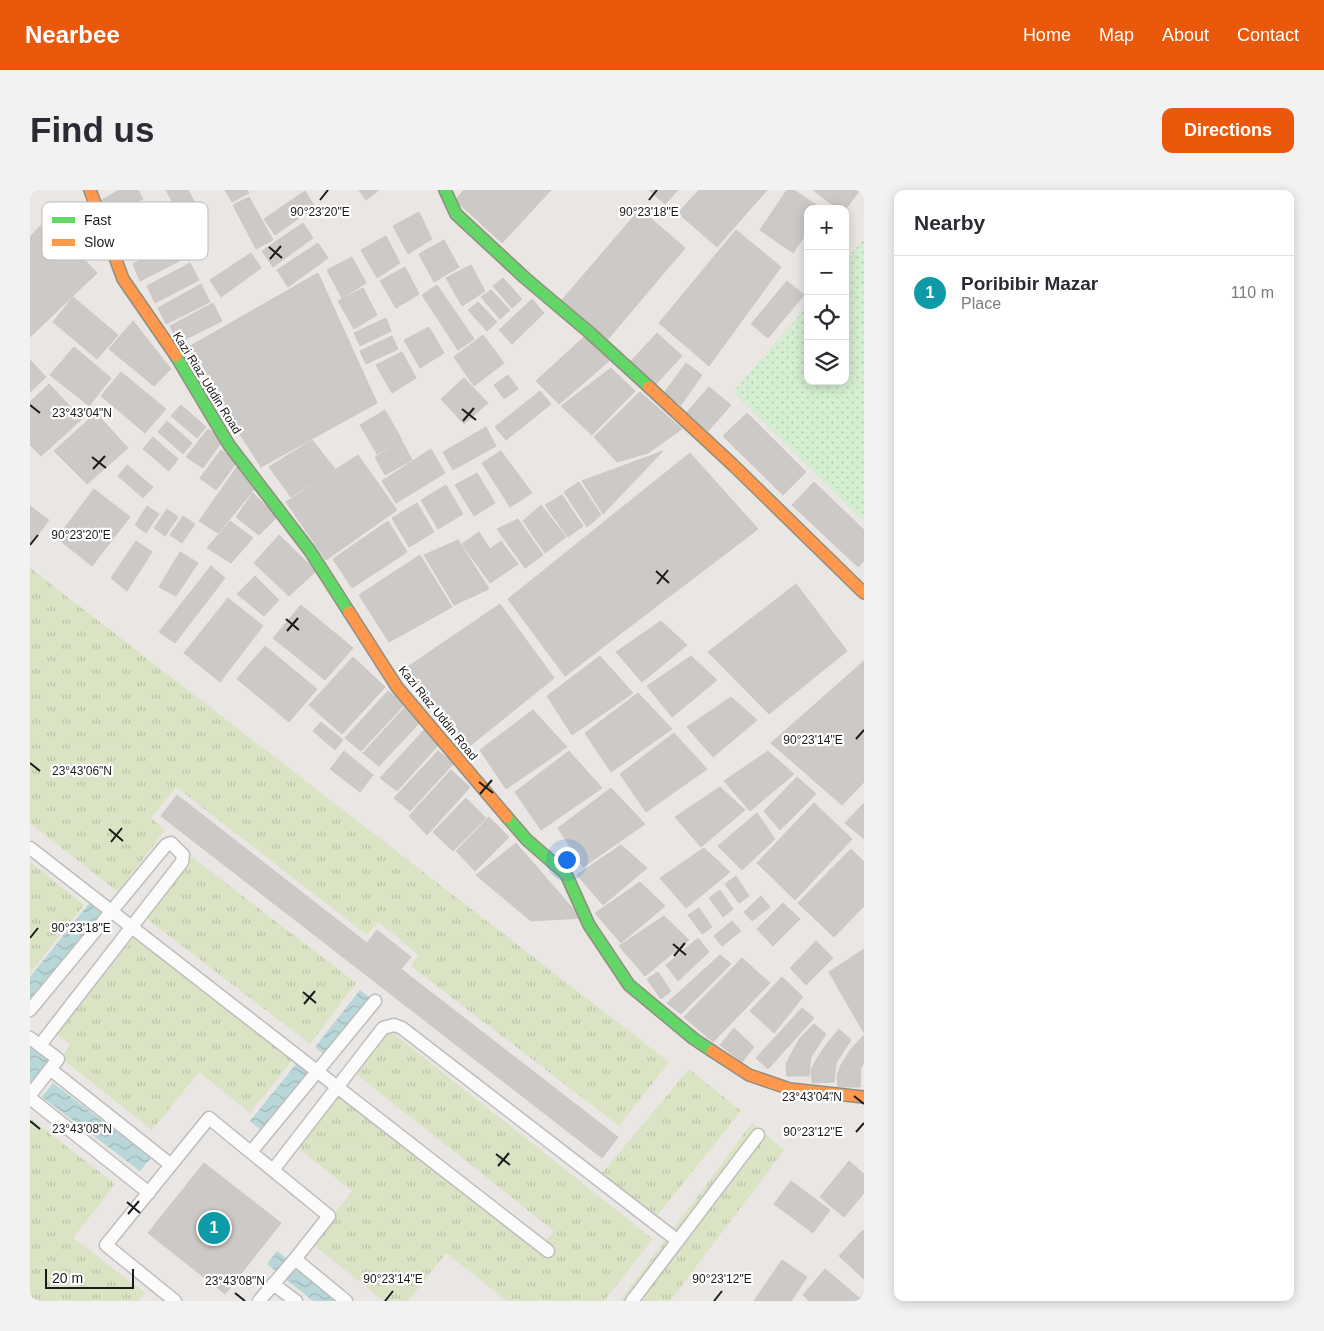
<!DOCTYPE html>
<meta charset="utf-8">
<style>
body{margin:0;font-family:Helvetica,sans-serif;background:#f2f2f3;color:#2b2b33}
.controls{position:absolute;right:15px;top:15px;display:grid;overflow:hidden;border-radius:10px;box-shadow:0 2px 12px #0003}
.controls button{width:45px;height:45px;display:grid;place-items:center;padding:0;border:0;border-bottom:1px solid #e1e1e2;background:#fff;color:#2b2b33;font:25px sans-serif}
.scale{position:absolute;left:15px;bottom:12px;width:89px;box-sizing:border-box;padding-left:5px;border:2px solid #1b1b1b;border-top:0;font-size:14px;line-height:18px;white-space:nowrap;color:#1b1b1b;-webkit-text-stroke:4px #fff;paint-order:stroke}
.you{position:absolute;left:536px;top:669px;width:18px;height:18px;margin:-12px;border:4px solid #fff;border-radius:50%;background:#1a73e8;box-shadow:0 0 0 8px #1a73e833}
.badge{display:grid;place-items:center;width:32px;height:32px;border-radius:50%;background:#ea580c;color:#fff;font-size:16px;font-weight:700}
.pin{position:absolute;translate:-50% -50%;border:2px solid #fff;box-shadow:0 1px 5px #0006}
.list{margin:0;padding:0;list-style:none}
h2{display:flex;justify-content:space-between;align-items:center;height:65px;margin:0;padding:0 20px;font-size:21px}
h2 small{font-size:16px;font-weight:400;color:#7c7c81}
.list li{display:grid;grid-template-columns:32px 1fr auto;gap:15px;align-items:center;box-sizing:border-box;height:75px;padding:0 20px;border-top:1px solid #e1e1e2}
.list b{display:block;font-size:19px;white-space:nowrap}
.list p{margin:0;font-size:16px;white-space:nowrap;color:#7c7c81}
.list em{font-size:16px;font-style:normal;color:#7c7c81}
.icon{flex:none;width:28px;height:28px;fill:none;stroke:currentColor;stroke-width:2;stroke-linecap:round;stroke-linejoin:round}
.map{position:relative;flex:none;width:834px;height:1111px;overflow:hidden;border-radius:10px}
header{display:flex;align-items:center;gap:30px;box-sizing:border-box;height:70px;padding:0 25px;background:#ea580c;color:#fff}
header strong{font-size:24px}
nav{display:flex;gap:28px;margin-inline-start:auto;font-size:18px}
.intro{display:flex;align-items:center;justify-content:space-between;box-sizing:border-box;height:120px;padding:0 30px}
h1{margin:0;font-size:35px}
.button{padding:12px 22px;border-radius:10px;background:#ea580c;color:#fff;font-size:18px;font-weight:700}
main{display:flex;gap:30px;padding:0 30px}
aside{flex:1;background:#fff;border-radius:10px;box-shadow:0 2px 12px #0003}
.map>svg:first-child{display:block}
.grass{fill:url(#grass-tufts)}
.park{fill:url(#park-dots)}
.water{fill:url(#water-waves)}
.building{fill:#ccc9c6;stroke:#ccc8c5}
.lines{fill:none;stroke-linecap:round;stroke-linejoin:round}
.lane-casing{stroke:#bfbdbc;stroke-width:15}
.fast-casing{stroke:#908f7e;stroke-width:14}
.slow-casing{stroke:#908f7e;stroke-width:14}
.lane{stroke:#fcfbfb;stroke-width:12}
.fast{stroke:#63d668;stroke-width:11}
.slow{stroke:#ff974d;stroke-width:11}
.ticks{fill:none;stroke:#1b1b1b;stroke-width:2}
.labels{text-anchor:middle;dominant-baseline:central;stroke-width:4.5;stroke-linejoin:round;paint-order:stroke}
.street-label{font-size:12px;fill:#1b1b1b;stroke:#fff}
.key{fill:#fff;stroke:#bbb;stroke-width:1}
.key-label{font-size:14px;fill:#1b1b1b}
.ticks-label{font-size:12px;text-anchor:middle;fill:#1b1b1b;stroke:#fff;stroke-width:4.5;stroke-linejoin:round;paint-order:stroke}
</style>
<header>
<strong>Nearbee</strong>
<nav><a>Home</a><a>Map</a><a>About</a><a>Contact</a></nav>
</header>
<div class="intro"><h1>Find us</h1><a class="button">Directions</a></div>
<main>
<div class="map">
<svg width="834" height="1111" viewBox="0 0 834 1111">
<defs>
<pattern id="grass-tufts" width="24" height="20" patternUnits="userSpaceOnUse" patternTransform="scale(1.25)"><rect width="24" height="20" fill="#dae3c4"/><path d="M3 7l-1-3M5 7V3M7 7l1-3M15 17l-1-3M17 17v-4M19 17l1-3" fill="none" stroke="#bac2a8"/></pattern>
<pattern id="park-dots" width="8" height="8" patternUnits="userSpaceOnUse" patternTransform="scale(1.25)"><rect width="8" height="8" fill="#d5edd0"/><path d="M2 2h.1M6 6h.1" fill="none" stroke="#b6cbb2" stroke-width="1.8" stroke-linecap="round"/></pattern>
<pattern id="water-waves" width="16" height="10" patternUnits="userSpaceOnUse" patternTransform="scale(1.25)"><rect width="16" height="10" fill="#b9d7d9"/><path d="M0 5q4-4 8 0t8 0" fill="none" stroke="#9eb8ba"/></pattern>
</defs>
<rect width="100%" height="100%" fill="#e9e6e3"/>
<!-- grass -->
<path class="grass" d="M0,378L639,872L589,936L381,776L389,765L348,732L337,745L146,597L121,628L135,640L88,702L0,633Z
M162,667L326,793L280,854L116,728Z
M0,672L54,715L0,783Z
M107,743L264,868L220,923L169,882L122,940L31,868L41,855L27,844Z
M360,841L623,1049L574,1111H477L416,1063L378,1111H354L281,1053L322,1001L268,958L310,904L507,1061L524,1041L325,883Z
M659,879L711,921L626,1027L572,983Z
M0,928L85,994L43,1048L115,1103L108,1111H7L0,1106Z
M722,933L754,960L640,1111H590Z"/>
<!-- park -->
<path class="park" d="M834,49V332L703,202L778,115V191H815V71Z"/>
<!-- water -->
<path class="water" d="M61,711L73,721L0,812V787Z
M330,800L342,809L297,867L285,857Z
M0,854L19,869L0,893Z
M272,867L285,876L232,941L220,931Z
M23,893L121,968L110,981L12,907Z
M247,1061L311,1111H283L237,1074Z"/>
<!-- building -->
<path class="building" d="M89,0H108L113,9L69,32L61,16Z
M136,0H158L176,33L159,43Z
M195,0H217L219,3L202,12Z
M329,0H349L336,10Z
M434,0H521L472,53L425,10Z
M619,0H648L635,14Z
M669,0H737L687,57L648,23Z
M757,0H764L792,19H778V41L763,63L730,40Z
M783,0H830L815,20V19H808Z
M275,1L285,17L245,45L234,29Z
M219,7L243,50L226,59L203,15Z
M610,19L655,58L578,149L532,110Z
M389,22L402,49L378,64L363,36Z
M17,29L67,83L0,147V47Z
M273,33L283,48L243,77L232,61Z
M706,40L751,77L679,176L629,133Z
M356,46L370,73L347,88L331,60Z
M414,50L429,77L404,92L389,64Z
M146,51L155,68L110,91L103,74Z
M288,53L298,68L258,97L247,80Z
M221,63L231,78L191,107L180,90Z
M322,67L336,93L312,108L297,80Z
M160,73L169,90L125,113L117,96Z
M441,75L455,101L432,116L416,88Z
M375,77L389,104L366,118L350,91Z
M288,83L347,213L231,277L155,159Z
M473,88L492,109L482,118L463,96Z
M757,91L774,105L738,148L721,134Z
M171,94L180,112L136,134L128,118Z
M407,95L444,149L428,160L392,105Z
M333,98L347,125L324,139L308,111Z
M461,100L480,120L470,129L451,107Z
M43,107L88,145L67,169L23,132Z
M502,109L514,123L482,154L469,140Z
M448,112L467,132L457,141L438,120Z
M183,113L192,131L148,153L140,136Z
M356,128L361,141L330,156L324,143Z
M103,131L141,179L124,196L79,159Z
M399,137L414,163L390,178L374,150Z
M627,143L652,166L626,194L601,171Z
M453,145L474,173L444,196L424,167Z
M362,146L368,159L336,174L330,161Z
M554,147L579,171L529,214L506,191Z
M44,157L81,188L59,216L20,185Z
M372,162L386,188L362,203L346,175Z
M0,170L16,187L0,202Z
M656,173L672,185L651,215L634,203Z
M581,178L605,201L562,245L531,216Z
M91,182L136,219L115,243L71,206Z
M478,185L488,199L474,209L464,195Z
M434,188L458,213L434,234L411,209Z
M19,194L52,229L11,266L0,255V212Z
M679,197L701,215L678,241L657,222Z
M510,201L521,214L476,250L465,237Z
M610,202L652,239L618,263L587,272L564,247Z
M151,215L176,237L167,248L141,226Z
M355,220L372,250L347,264L330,235Z
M66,223L98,258L57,294L24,261Z
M717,223L776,282L753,305L693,246Z
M137,231L162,253L153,264L128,242Z
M456,237L466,256L423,280L413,262Z
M178,239L193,250L173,278L156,267Z
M123,247L148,269L139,281L113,259Z
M282,250L305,279L261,307L239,277Z
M372,251L382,270L355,285L345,267Z
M401,259L415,283L366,313L352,291Z
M191,260L207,272L186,300L170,288Z
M471,261L502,303L480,317L452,273Z
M633,261L573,324L552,291Z
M660,263L728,339L535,486L478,409Z
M328,265L367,320L296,370L256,312Z
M97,275L123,297L113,308L88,286Z
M207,277L224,300L188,343L169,331Z
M447,283L465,313L444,326L425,295Z
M549,292L571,325L557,337L534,302Z
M784,292L834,340V371L828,377L762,315Z
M416,295L433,324L408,339L391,310Z
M64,299L100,327L62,376L27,348Z
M223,303L247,327L229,345L206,327Z
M532,305L553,336L538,347L515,315Z
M387,313L404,342L379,357L362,328Z
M511,315L536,347L515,363L493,331Z
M0,316L19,330L1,354H0Z
M117,316L129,324L116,343L105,335Z
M137,319L148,327L135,346L124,338Z
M153,326L165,334L152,353L140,345Z
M488,329L513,365L495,378L467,339Z
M200,331L223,348L201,373L177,358Z
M358,331L377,362L322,398L303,369Z
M449,342L460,359L471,351L488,374L460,393L432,354Z
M249,345L286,381L259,406L224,373Z
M428,350L459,399L424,415L394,365Z
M106,351L122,362L97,401L81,388Z
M150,362L168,373L146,406L129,397Z
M390,365L422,417L359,452L329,405Z
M181,376L195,388L145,453L129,442Z
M225,386L249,410L234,426L207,404Z
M766,394L817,461L739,524L678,462Z
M198,408L233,436L190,492L154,463Z
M470,414L524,488L436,559L376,478Z
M271,415L323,458L295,490L243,448Z
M631,431L657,455L612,492L586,462Z
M235,456L287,499L259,532L207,489Z
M570,466L603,503L542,545L517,506Z
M661,466L687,490L642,527L617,496Z
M323,467L355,497L312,544L279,515Z
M834,471V592L812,615L741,553Z
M358,501L375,514L331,561L315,548Z
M608,503L642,539L581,582L555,543Z
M701,507L727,530L683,567L657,537Z
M376,516L393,529L349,576L333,563Z
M503,520L537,557L476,599L450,560Z
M291,532L313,550L305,560L283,541Z
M394,540L410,553L367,601L350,588Z
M644,543L677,579L616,622L590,584Z
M314,561L343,585L330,602L300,579Z
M408,561L424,573L380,621L364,608Z
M539,561L572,598L511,640L485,602Z
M738,561L764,584L720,621L694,591Z
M421,580L440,597L397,645L379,626Z
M767,587L786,604L750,640L734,621Z
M690,597L715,620L671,657L645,627Z
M581,598L615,634L553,677L528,638Z
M147,605L337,753L347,740L381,767L371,779L588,947L572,968L131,626Z
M436,608L456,628L423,661L403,642Z
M784,613L822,649L765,710L727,673Z
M834,613V649L815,633Z
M727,623L745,649L712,680L688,656Z
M459,627L479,647L445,681L426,661Z
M486,653L551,728L501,731L446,685Z
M591,655L617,678L573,715L547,685Z
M674,658L700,682L656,718L630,688Z
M821,659L834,672V716L804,747L768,713Z
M706,686L719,706L709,713L695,694Z
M610,692L635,716L591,753L565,723Z
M690,700L703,719L693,727L679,708Z
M731,706L740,717L722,731L714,722Z
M753,713L770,729L743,756L727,739Z
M669,718L682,737L672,744L658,725Z
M634,726L659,750L615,786L589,756Z
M702,731L711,741L692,756L684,746Z
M668,748L679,762L648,791L636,775Z
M786,751L803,768L776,795L760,778Z
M834,759V843L799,782Z
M690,765L701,774L651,824L637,813Z
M712,768L740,793L683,852L654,827Z
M628,782L641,801L631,809L617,789Z
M752,787L773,807L744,843L720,821Z
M772,818L784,828L738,879L726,868Z
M784,834L796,844L781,867L779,886H757L756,874L761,864L770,848Z
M704,838L724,857L712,872L690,855Z
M809,839L821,850L806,873L804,892L782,893L781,880L786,870L796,855Z
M834,845V873L831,877L830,897H808L807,885L811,875L821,859Z
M819,971L834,984V1003L814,1027L790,1007Z
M174,973L251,1033L195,1104L118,1043Z
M761,991L800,1020L783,1043L744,1014Z
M833,1040L834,1041V1089L809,1066Z
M752,1070L777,1087L761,1111H724Z
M795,1079L833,1111H779L773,1105Z"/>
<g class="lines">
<!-- lane casing -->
<g class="lane-casing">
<path id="lane" d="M0,658L518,1061
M0,820L136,655L141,653L153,665L152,672L10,855
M0,848L28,869L0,905
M20,879L141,975
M0,908L119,1003
M221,962L345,811
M243,980L353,838L364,835L372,838L648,1051
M265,1069L316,1111
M243,1094L266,1111
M145,1111L76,1055L179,928L299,1026L265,1069L229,1111
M602,1111L728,945"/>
</g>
<!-- fast casing -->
<g class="fast-casing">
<path id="fast" d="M415,0L426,24L495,88L560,143L619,197
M146,166L199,255L280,361L319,422
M477,627L497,650L536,684L559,735L599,795L664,849L682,861"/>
</g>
<!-- slow casing -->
<g class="slow-casing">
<path id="slow" d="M60,0L93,89L146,166
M619,197L703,275L834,403
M319,422L367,497L477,627
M682,861L719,885L760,899L834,907"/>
</g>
<!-- lane -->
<use href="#lane" class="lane"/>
<!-- fast -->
<use href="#fast" class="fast"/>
<!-- slow -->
<use href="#slow" class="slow"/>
</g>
<!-- ticks -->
<path class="ticks" d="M290,10L298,0M619,10L627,0M239,57L252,68M240,69L251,56M0,215L10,223M432,219L446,230M433,231L444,218M62,267L76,278M63,279L75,266M0,355L8,345M626,381L639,393M627,394L638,380M256,429L269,440M257,441L268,428M826,549L834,540M0,573L10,581M449,592L463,603M450,604L462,590M79,639L93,651M81,652L92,638M0,748L8,738M643,754L656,765M644,766L655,753M273,802L286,813M274,814L285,801M824,906L834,914M0,931L10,939M826,942L834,933M466,964L480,975M468,976L479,963M97,1012L110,1023M98,1024L109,1011M205,1103L215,1111M355,1111L363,1101M684,1111L692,1101"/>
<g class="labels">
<!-- street labels -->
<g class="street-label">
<text transform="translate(177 193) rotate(58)">Kazi Riaz Uddin Road</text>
<text transform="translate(408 523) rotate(51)">Kazi Riaz Uddin Road</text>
</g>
</g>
<!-- legend -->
<rect x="12" y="12" width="166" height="58" rx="8" class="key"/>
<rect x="22" y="27" width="23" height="6" fill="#63d668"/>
<rect x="22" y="49" width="23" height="7" fill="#ff974d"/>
<g class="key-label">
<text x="54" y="35">Fast</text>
<text x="54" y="57">Slow</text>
</g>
<g class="ticks-label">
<text x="290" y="26">90°23'20"E</text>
<text x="619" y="26">90°23'18"E</text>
<text x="52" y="227">23°43'04"N</text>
<text x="51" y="349">90°23'20"E</text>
<text x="783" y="554">90°23'14"E</text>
<text x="52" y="585">23°43'06"N</text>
<text x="51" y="742">90°23'18"E</text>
<text x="782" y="911">23°43'04"N</text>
<text x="52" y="943">23°43'08"N</text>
<text x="783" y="946">90°23'12"E</text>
<text x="363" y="1093">90°23'14"E</text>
<text x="692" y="1093">90°23'12"E</text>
<text x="205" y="1095">23°43'08"N</text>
</g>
</svg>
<div class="controls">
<button>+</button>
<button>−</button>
<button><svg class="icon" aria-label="locate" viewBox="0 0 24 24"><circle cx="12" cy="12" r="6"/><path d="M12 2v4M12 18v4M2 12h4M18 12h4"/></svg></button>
<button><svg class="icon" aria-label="layers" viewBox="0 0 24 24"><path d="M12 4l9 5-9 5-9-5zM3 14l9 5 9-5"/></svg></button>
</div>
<div class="scale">20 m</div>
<div class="you"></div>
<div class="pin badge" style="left:184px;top:1038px;background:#0f9aa8">1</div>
</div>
<aside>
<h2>Nearby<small></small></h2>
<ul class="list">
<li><span class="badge" style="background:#0f9aa8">1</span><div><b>Poribibir Mazar</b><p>Place</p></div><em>110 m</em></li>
</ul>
</aside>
</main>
